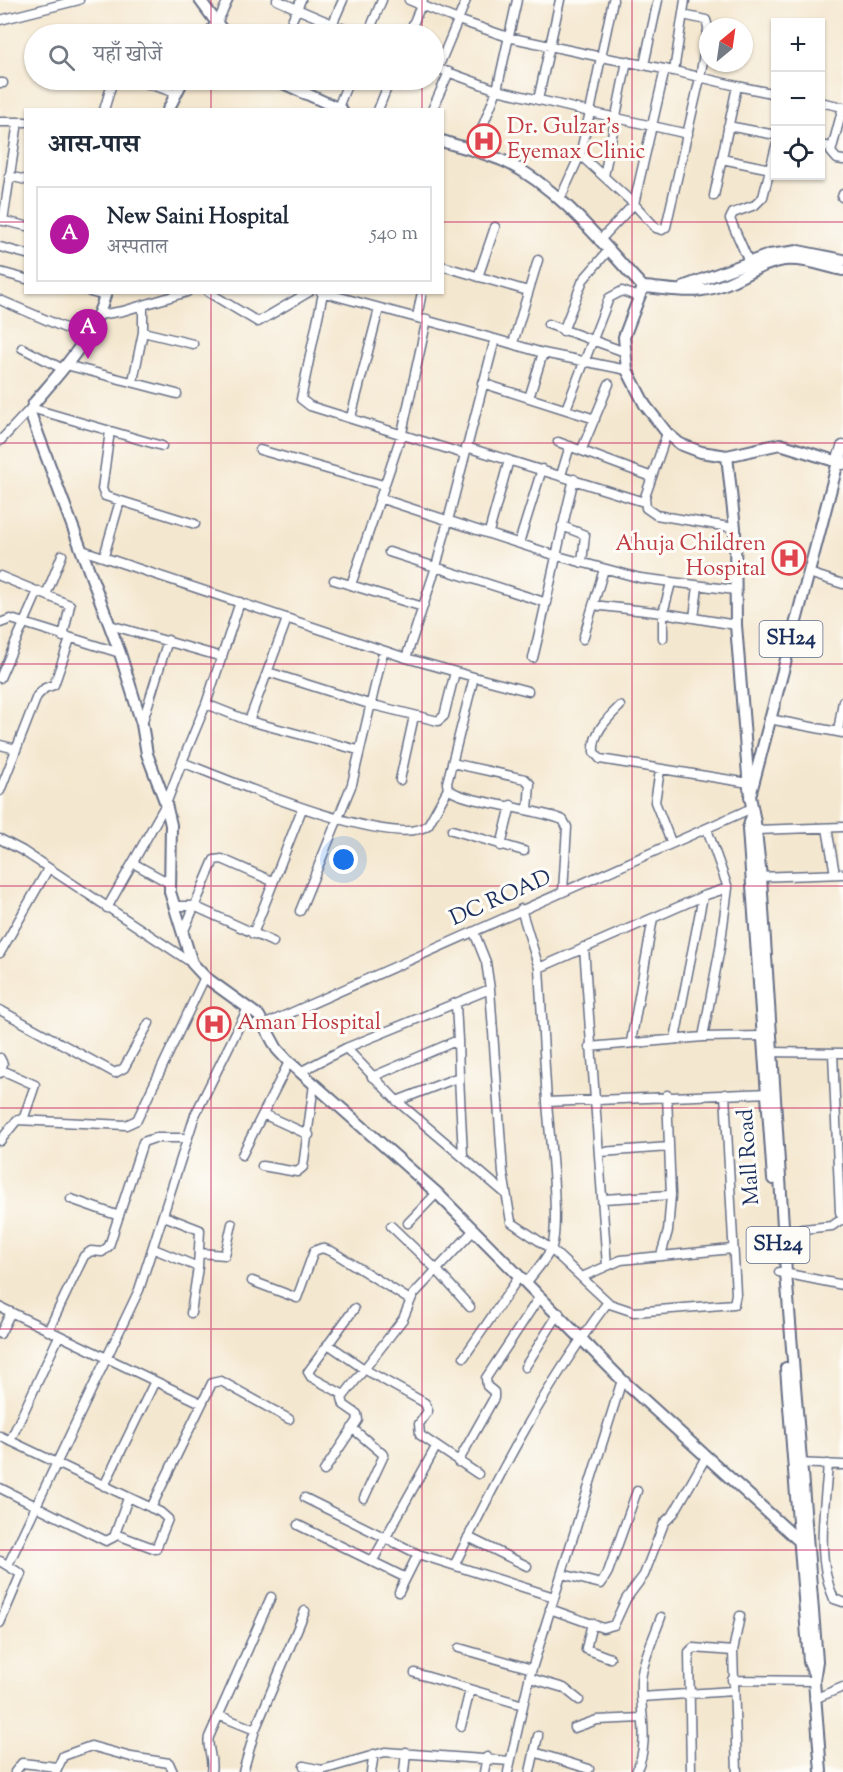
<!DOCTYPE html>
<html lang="hi">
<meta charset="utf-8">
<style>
body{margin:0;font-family:"Sorts Mill Goudy","Noto Serif Devanagari",serif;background:#f2f2f3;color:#1f2937}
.controls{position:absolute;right:18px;top:18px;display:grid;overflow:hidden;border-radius:0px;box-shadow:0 2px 4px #0004}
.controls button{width:54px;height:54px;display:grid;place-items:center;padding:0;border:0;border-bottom:2px solid #e0e1e3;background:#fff;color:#1f2937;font:30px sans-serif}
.compass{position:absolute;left:699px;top:18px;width:54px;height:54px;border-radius:50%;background:#fff;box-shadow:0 2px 4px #0004;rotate:29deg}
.you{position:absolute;left:344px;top:860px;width:21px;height:21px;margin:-15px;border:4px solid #fff;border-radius:50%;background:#1a73e8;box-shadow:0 0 0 9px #1a73e833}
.badge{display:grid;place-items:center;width:39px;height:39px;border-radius:50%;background:#b5179e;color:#fff;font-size:20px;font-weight:700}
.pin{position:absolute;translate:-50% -50px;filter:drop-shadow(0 2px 3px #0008)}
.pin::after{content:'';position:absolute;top:32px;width:21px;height:18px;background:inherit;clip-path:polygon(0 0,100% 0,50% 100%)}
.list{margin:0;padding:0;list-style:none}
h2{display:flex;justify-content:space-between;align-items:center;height:78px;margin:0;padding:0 24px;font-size:26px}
h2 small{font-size:20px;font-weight:400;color:#747a83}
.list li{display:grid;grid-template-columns:39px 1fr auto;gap:18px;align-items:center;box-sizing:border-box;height:96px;margin:0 12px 12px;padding:0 12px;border:2px solid #e0e1e3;border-radius:0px}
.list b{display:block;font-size:22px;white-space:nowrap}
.list p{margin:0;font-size:20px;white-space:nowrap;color:#747a83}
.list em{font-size:20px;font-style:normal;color:#747a83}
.icon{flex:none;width:33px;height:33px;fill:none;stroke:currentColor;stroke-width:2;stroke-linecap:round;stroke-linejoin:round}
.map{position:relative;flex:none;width:843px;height:1772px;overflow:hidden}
.search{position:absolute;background:#fff;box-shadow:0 2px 4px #0004;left:24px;top:24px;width:420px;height:66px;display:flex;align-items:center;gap:15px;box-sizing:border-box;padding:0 21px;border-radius:33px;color:#747a83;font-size:22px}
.panel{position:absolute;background:#fff;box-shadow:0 2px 4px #0004;left:24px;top:108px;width:420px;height:186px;border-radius:0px}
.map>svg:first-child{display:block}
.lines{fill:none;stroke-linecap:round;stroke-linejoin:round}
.minor-casing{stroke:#676f86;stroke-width:11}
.major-casing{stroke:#676f86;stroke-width:14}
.highway-casing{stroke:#676f86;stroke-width:15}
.minor{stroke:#fff;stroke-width:8}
.major{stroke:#fff;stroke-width:10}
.highway{stroke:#fff;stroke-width:12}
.grid{fill:none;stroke:#c2185b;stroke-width:1.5;stroke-opacity:0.55}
.labels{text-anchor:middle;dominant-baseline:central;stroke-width:6;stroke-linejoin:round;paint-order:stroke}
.shield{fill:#fdfcf7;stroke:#5f6c8c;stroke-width:1.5}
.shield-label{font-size:21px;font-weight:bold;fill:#1b2f5e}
.health-label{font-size:22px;fill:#be3a42;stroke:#fdfcf7;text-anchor:start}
.street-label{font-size:22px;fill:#1b2f5e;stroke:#fdfcf7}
</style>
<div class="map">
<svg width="843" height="1772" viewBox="0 0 843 1772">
<rect width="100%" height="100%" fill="#fdfcf7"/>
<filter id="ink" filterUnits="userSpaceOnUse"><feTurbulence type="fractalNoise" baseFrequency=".0167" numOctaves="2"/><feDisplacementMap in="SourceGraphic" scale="12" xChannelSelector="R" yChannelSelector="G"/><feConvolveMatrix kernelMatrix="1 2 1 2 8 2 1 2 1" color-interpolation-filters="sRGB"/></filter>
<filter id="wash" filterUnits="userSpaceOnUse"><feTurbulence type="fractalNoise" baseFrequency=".008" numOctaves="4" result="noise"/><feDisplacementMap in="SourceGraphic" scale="24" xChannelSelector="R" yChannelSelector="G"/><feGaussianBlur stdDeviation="1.35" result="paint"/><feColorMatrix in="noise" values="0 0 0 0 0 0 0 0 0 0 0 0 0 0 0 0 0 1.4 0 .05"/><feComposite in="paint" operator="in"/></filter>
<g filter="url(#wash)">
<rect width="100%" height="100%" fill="#f4e7cf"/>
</g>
<g filter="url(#ink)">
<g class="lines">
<!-- minor casing -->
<g class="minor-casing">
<path id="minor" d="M277,0L297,9L301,0
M423,0L421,5L458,20L438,68
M466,0L458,20L508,37L601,57L590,112L497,90L517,0
M613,0L601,57L644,65
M658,0L644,65L674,71L685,0
M683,15L706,20L708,27
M0,20L79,0
M217,23L228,0
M286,34L297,9L356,34
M328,34L343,0
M368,34L382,0
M409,34L421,5L409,0
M434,67L497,90L473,151
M665,69L634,204L580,155L590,112L688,134
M674,71L737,86L714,196
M136,80L176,93
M0,83H3
M737,86L776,94
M303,94L309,80
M538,100L560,0
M820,102L843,107
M843,107L831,152L837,159L843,160
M104,110L113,80
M337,110L349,80
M378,110L390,80
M432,110L449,72
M0,122H26
M728,126L776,135
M820,145L832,147
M722,159L771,169
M9,176L26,180
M604,176L627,61
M842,197L843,194
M560,199L580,155
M0,220L26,226
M3,221L18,122
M599,241L634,204L656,228L662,230L666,227L700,78L708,29
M0,247L26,254
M749,262L730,219L733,213L755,205L763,197L776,146
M442,266L528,291
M0,272L26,279
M478,277L495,227
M90,292L105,296
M208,292L258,322L309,292
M323,293L301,399L310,406L464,454
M0,300L86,337
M99,315L123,311L187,292
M417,317L422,292
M548,324L625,352
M563,331L583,280L608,251
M143,332L193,344
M495,339L543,353L627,370
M513,343L538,260
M22,348L63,369
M66,365L177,394
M133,381L143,332V306
M482,383L595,419
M529,398L543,353
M566,409L609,298L622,291L639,297
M351,417L379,309
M110,431L102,489L105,496L195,524
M667,433L645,497L646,508L656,515L735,528
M0,441L31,408L162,446
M558,442L652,477
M466,447L644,502
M582,449L609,384
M260,450L383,485
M561,475L570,446
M379,498L554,555L640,578L735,590
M562,526L585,535L582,563
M489,532L509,460
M519,543L542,469
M82,550L406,658L436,567L495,339L321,292
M389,552L547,603
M104,556L120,501
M809,573L843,584
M0,576L70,605L63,637
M334,580L423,607
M351,585L402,433L427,319
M46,595L62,555
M240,602L206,704L182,762C223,778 396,852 428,825L448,789
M593,605L663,613L736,625
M694,618L698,586
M0,623L11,619L120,653
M110,625L222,657
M663,638V613L671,583
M583,639L604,569
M406,658L474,677L447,783L448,789C465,803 536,808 563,820L567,827L563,891
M533,658C548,598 559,538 574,479
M268,672L369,704L438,721L444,716L455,672
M474,677L528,691
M0,678L38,591
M206,704L249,721L358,750
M620,706C608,718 592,733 594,752L600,759L749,783
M769,719L843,733
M249,721L287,619
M142,724L168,640
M838,732L843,701
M0,745L16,749
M452,763L525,779L530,784L528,810
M660,770L655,802L671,842
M400,780L414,716
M0,791L37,696L45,688L54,685L70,639
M827,828L835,874
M452,830L524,851
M756,830L843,827
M0,839L23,851L192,963
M501,846L511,805
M133,863L169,883
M757,877L843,874
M174,906H194L273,942
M107,908L166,804L182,762
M521,909L539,968L547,1102L770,1093
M300,911L352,784L383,652
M183,933L214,860L222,859L272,881
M253,934L302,809
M584,947L607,1266
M0,953L48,869
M539,968L703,896L728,888
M490,989L503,1173L511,1222L551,1249L610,1304L634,1312L734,1304L736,1294L725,1094
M0,1010L115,1073L124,1068L149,1023
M266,1024L752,808
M703,1037L720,948L728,888L707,829
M675,1039L703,896
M631,1042L653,918
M589,1047L703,1037L763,1036
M346,1048L490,989L486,962L474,932
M768,1052L843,1053
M833,1053L840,1212L843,1220
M0,1058L3,1064L0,1073
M2,1070L35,1085L23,1120
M300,1072L346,1048L397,1101L506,1194
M372,1077L458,1040L456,1005
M459,1077L463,1155
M667,1095L671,1195
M397,1101L459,1077L458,1040
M263,1114L309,1135
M0,1141L17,1120L126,1125L137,1120L205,977
M601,1152L669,1147
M242,1155L289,1062
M262,1166L297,1172L303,1167L314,1084
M71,1199L119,1216
M603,1199L671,1195L668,1231L661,1255
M164,1216L200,1230L198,1267L191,1313
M408,1223L437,1193
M391,1226L436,1269L470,1307
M784,1231L832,1226L842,1219
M154,1249L198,1267
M199,1253L225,1255L232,1224
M779,1272L843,1285
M582,1277L621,1260L732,1249
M252,1281L297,1298L314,1251L322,1248L333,1252L410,1300
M526,1283C534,1273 545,1261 551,1249C561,1228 549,1131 547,1102
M0,1307L201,1403
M48,1331L84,1256L91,1251L102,1252L109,1246L143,1142L155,1138H186
M0,1334L11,1312
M328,1344L364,1369L425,1403L428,1411L419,1424L420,1435L478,1474
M464,1357L519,1277
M525,1367L559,1313
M344,1395L311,1377L308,1372L354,1309
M352,1428L384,1455L364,1498
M0,1436L160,1512L168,1519L156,1549L115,1534
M10,1441L59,1336
M458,1462L494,1398V1392L487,1386L486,1378L540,1296
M796,1463L843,1465
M828,1464C825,1508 815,1557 834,1599L843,1602
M324,1471L358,1420L357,1414L344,1405L342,1398L403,1319L413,1295L474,1230
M104,1486L155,1381
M0,1488L106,1541L114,1537L128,1498
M305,1498L418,1554L554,1597
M151,1508L212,1383L221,1381L289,1419
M298,1525L406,1578
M468,1537L527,1566
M0,1561L21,1574L0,1623
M372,1562L436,1447
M455,1564C499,1474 547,1382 608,1302
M8,1565L139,1290L195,1115L248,1008
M562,1574L601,1584L608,1572L637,1491
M399,1592L418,1554
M550,1609L603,1628L614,1625L626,1599L644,1575L664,1523L674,1513L706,1457
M592,1623L586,1649L610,1658
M459,1648L532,1669
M415,1673L523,1705
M530,1678L564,1688L579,1700
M732,1680L814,1681
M641,1697L733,1691
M814,1699L843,1687
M218,1715L255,1730
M461,1726L470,1690
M574,1728L597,1720L642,1718
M534,1752L589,1769
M304,1766L322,1770L385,1752L510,1761
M15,1772L22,1763L57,1767
M56,1772L63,1756L91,1746L131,1757L169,1763L173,1772
M211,1772C214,1757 206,1747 209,1737L271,1597
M243,1772L255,1730L305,1611
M371,1772L374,1754
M404,1772L406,1752
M484,1772L487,1757
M508,1772L530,1675L622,1380
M530,1772L538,1736
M636,1772C651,1740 639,1714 641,1680C643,1659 654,1637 661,1617
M691,1772L689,1652L693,1648L733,1651
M737,1772L733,1651L740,1616"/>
</g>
<!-- major casing -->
<g class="major-casing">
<path id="major" d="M200,0L225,34
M209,34L217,23
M276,80L342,110
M168,110L183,80
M442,141C464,148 487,153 508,163C562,190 602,244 643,287C661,288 684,293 702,290C732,287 755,264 784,260C804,258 824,266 843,270
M685,286L769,255L798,251L843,260
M643,287L624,337L627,370L645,405L667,433L680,444L701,452L727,456L780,444L838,462L750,796L755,822L761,877L786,1273L817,1661L814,1681L821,1772
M106,292C95,336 62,370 34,403L30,413L120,653L142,724L147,754L166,804L171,825L170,892L192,963L205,977L259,1016L277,1049L289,1062L437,1193L622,1380L807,1548
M727,456L735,528L736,625L749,788
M752,816L748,829L773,1179
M786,1368L809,1662L814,1674"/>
</g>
<!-- highway casing -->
<g class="highway-casing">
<path id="highway" d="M843,447L838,462L843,463"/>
</g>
<!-- minor -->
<use href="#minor" class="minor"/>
<!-- major -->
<use href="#major" class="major"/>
<!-- highway -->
<use href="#highway" class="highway"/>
</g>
</g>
<!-- grid -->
<path class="grid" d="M211,0V34M422,0V34M632,0V1772M211,80V110M422,80V110M0,222H26M442,222H843M211,292V1772M422,292V1772M0,443H843M0,664H843M0,886H843M0,1108H843M0,1329H843M0,1550H843"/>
<!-- icons -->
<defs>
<g id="hospital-ring" transform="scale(1.725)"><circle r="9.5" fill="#fdfcf7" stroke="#e0444e" stroke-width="1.5"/><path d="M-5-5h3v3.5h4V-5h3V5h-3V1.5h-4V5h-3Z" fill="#e0444e"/></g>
</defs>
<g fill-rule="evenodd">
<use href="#hospital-ring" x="484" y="141"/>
<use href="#hospital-ring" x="789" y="558"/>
<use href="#hospital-ring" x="214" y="1024"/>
</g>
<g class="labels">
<!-- shield labels -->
<g class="shield">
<rect x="759.5" y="621" width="63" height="36" rx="4.5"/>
<rect x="746.5" y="1227" width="63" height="36" rx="4.5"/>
</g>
<g class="shield-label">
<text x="791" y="639">SH24</text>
<text x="778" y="1245">SH24</text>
</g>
<!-- health labels -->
<g class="health-label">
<text x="507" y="128">Dr. Gulzar's<tspan x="507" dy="25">Eyemax Clinic</tspan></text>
<text x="766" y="545" text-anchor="end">Ahuja Children<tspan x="766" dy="25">Hospital</tspan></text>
<text x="237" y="1024">Aman Hospital</text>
</g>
<!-- street labels -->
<g class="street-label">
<text transform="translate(501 899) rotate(-24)">DC ROAD</text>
<text transform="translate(750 1157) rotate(-94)">Mall Road</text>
</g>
</g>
</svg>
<div class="controls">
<button>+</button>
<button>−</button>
<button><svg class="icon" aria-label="locate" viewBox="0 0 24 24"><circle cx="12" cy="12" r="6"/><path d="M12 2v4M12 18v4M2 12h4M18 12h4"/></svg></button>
</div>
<svg class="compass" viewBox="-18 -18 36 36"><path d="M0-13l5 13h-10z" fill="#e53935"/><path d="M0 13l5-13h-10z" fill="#747a83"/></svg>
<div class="you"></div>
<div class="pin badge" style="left:88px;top:359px">A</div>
<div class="search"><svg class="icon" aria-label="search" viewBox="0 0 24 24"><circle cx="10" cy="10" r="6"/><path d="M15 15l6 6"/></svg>यहाँ खोजें</div>
<section class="panel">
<h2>आस-पास<small></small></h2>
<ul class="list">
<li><span class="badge">A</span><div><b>New Saini Hospital</b><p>अस्पताल</p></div><em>540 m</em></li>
</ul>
</section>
</div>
